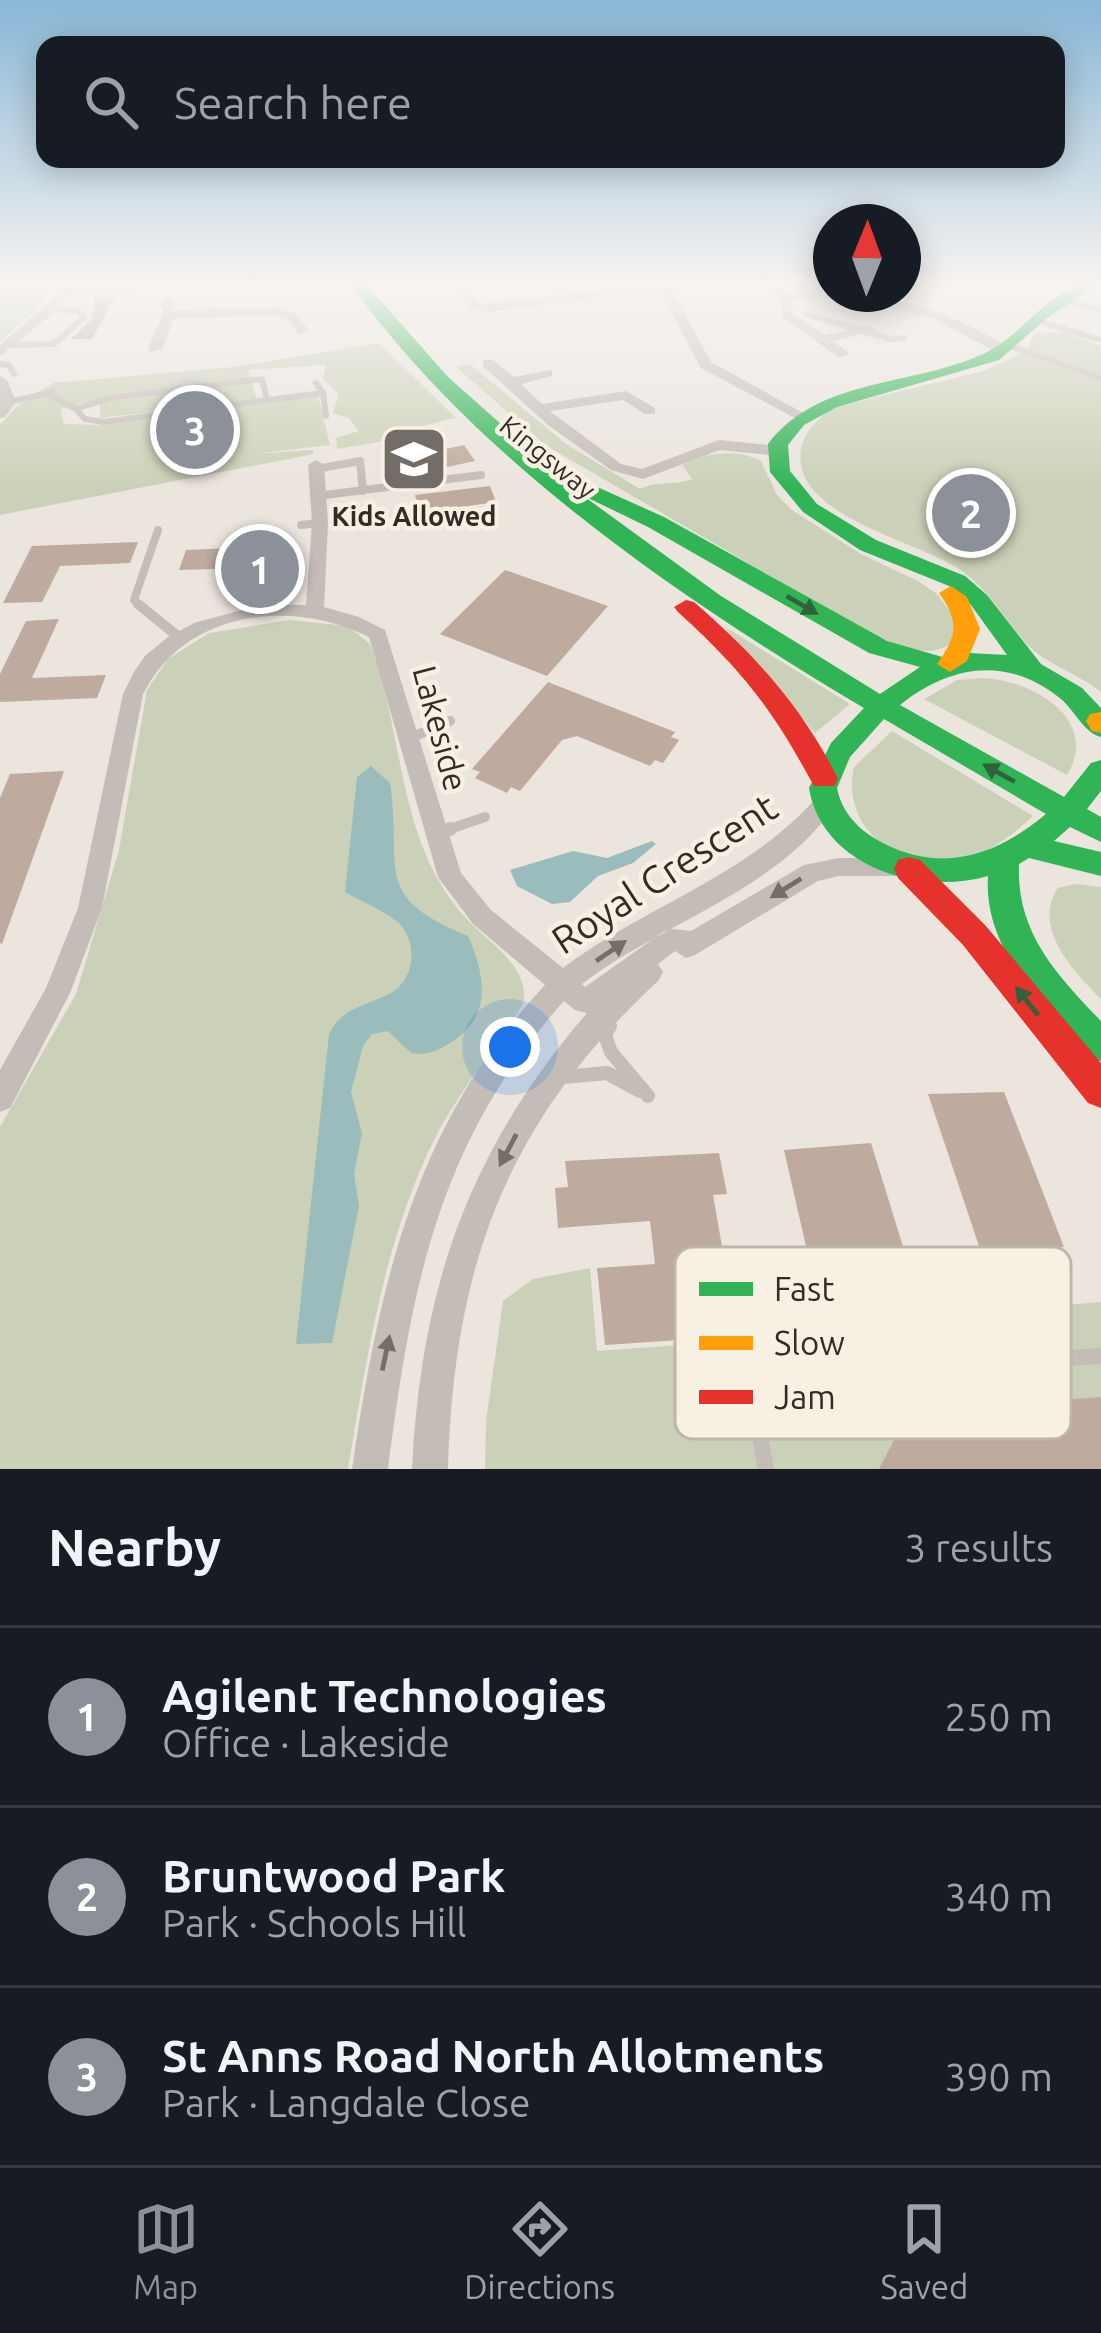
<!DOCTYPE html>
<meta charset="utf-8">
<style>
body{margin:0;font-family:Ubuntu,sans-serif;background:#242831;color:#f1f3f6}
.compass{position:absolute;left:813px;top:204px;width:108px;height:108px;border-radius:50%;background:#171b24;box-shadow:0 6px 30px #0003;rotate:1deg}
.you{position:absolute;left:510px;top:1047px;width:42px;height:42px;margin:-30px;border:9px solid #fff;border-radius:50%;background:#1a73e8;box-shadow:0 0 0 18px #1a73e833}
.badge{display:grid;place-items:center;width:78px;height:78px;border-radius:50%;background:#8c9099;color:#fff;font-size:39px;font-weight:700}
.pin{position:absolute;translate:-50% -50%;border:6px solid #fff;box-shadow:0 3px 12px #0006}
.list{margin:0;padding:0;list-style:none}
h2{display:flex;justify-content:space-between;align-items:center;height:156px;margin:0;padding:0 48px;font-size:51px}
h2 small{font-size:39px;font-weight:400;color:#9ea1a6}
.list li{display:grid;grid-template-columns:78px 1fr auto;gap:36px;align-items:center;box-sizing:border-box;height:180px;padding:0 48px;border-top:3px solid #363941}
.list b{display:block;font-size:45px;white-space:nowrap}
.list p{margin:0;font-size:39px;white-space:nowrap;color:#9ea1a6}
.list em{font-size:39px;font-style:normal;color:#9ea1a6}
.icon{flex:none;width:66px;height:66px;fill:none;stroke:currentColor;stroke-width:2;stroke-linecap:round;stroke-linejoin:round}
.map{position:relative;flex:none;width:1101px;height:1469px;overflow:hidden}
.search{position:absolute;background:#171b24;box-shadow:0 6px 30px #0003;left:36px;right:36px;top:36px;height:132px;display:flex;align-items:center;gap:30px;box-sizing:border-box;padding:0 42px;border-radius:24px;color:#9ea1a6;font-size:45px}
.sheet{height:696px;background:#171b24}
nav{display:flex;justify-content:space-around;align-items:center;box-sizing:border-box;height:168px;border-top:3px solid #363941;background:#171b24;font-size:33px;color:#9ea1a6}
nav a{display:grid;justify-items:center;gap:6px}
nav .on{color:#8c9099}
.map>svg:first-child{display:block}
.green{fill:#cbd1b8}
.water{fill:#9abcbc}
.building{fill:#bfaa9f}
.lines{fill:none;stroke-linecap:round;stroke-linejoin:round}
.lane-far4{stroke:#c4bdb7;stroke-width:6}
.lane-far3{stroke:#c4bdb7;stroke-width:8}
.lane-far2{stroke:#c4bdb7;stroke-width:10}
.lane-far1{stroke:#c4bdb7;stroke-width:14}
.lane{stroke:#c4bdb7;stroke-width:16}
.street{fill:#c4bdb7;fill-rule:evenodd}
.fast{fill:#30b455;fill-rule:evenodd}
.slow{fill:#ff9f0a;fill-rule:evenodd}
.jam{fill:#e5322d;fill-rule:evenodd}
.oneway{fill:#326239}
.oneway2{fill:#756d67}
.labels{text-anchor:middle;dominant-baseline:central;stroke-width:9;stroke-linejoin:round;paint-order:stroke}
.far-street-label{font-size:27px;fill:#342b26;stroke:#f9f0e4}
.far-poi-label{font-size:27px;font-weight:bold;fill:#342b26;stroke:#f9f0e4}
.street-label{font-size:33px;fill:#342b26;stroke:#f9f0e4}
.near-street-label{font-size:39px;fill:#342b26;stroke:#f9f0e4}
.key{fill:#f9f0e4;stroke:#beb5ab;stroke-width:3}
.key-label{font-size:33px;fill:#342b26}
</style>
<div class="map">
<svg width="1101" height="1469" viewBox="0 0 1101 1469">
<rect width="100%" height="100%" fill="#ebe5de"/>
<!-- green -->
<path class="green" d="M0,282H48L42,303L0,342Z
M1064,332L1101,346V692C1079,674 1050,666 1030,647C1006,622 991,592 962,571C921,541 790,517 801,449C804,431 820,416 835,407L983,371L1027,351L1034,333Z
M379,343L456,418L417,427L420,435L337,449L336,438L359,431L349,418L333,413L339,394L323,379L326,365L248,370L257,400L100,418V403L126,397V388L124,393L61,409L64,424L101,425L318,396L330,445L252,454L312,450L314,454L0,515V425L16,407L53,383L233,367Z
M470,364L566,444L640,489C659,480 675,486 692,479L682,465C706,453 736,448 761,461L777,495L792,510L861,554L918,581L937,594L960,625L958,638C931,663 902,646 872,635L545,445L456,367Z
M290,620L348,626L370,644C405,735 396,839 464,916C487,942 531,966 523,1004C494,1051 458,1092 433,1142C383,1245 367,1358 348,1469H0V1127L76,994L119,850L147,690L168,659L209,633Z
M725,627L850,704L815,733Z
M983,678C1032,680 1101,719 1067,775L924,699L957,680Z
M892,731L1033,816C1014,834 986,855 960,861C901,874 840,829 854,767Z
M1075,884L1101,887V999C1074,972 1031,927 1058,888Z
M590,1268L597,1351L832,1334L831,1325L1101,1302V1469H485L486,1421L503,1301L533,1279Z"/>
<!-- water -->
<path class="water" d="M371,766L390,783C403,870 370,896 468,936C484,973 493,1012 456,1039C442,1049 429,1056 411,1053L388,1031L372,1034L363,1046L351,1092L362,1133L354,1174L359,1206L332,1343L296,1344L329,1034C343,1006 366,1007 391,993C416,979 419,938 395,920C380,909 361,901 345,892L357,777Z
M652,841L656,844L633,863L598,876L570,902L552,904L517,886L510,870L573,851L607,858Z"/>
<!-- building -->
<path class="building" d="M116,296L92,339H71L91,320L95,298Z
M464,445L475,461L395,478L382,457L397,447L422,454Z
M490,486L496,502L420,513L415,495Z
M138,542L130,563L60,566L42,602L3,603L32,546Z
M283,546L273,593L235,594L241,568L179,570L186,550Z
M505,570L608,606L547,676L440,634Z
M59,619L32,678L106,675L97,698L0,702V674L26,621Z
M548,682L675,732L671,737L679,740L663,763L655,760L650,766L577,736L562,740L520,791L511,787L507,793L475,778L480,772L472,769Z
M64,771L2,944L0,943V798L10,774Z
M1004,1092L1064,1247L981,1252L928,1094Z
M871,1143L914,1282L806,1292L814,1331L605,1345L597,1268L655,1264L650,1221L558,1228L555,1188L568,1187L565,1161L719,1153L727,1194L713,1195L724,1258L808,1255L784,1150Z
M1101,1397V1469H879L909,1411Z"/>
<g class="lines">
<!-- lane-far4 -->
<path class="lane-far4" d="M1064,300L1101,310
M806,314L890,339L904,338
M1034,320L1101,340
M6,345L54,344L84,317L78,311L50,309
M1010,346L1101,378
M0,364L9,365L14,374
M262,379L267,400L104,422L85,419L76,409L110,398Z
M323,393L326,416
M47,394L76,409
M267,400L323,393L316,383
M9,402L53,392"/>
<!-- lane-far3 -->
<path class="lane-far3" d="M316,469L360,461L363,491
M317,496L481,475
M301,525L320,523
M142,607L134,600L158,530"/>
<!-- lane-far2 -->
<path class="lane-far2" d="M138,604L180,638
M408,739L450,721
M441,832L485,817"/>
<!-- lane-far1 -->
<path class="lane-far1" d="M439,833L450,829
M610,1026L605,1035L611,1052L648,1096
M563,1077L607,1073L640,1091"/>
<!-- lane -->
<path class="lane" d="M766,1469L750,1379L1101,1356"/>
<!-- street -->
<path class="street" d="M65,282H75L72,288L191,282L185,285L67,296L54,312L0,356V345L46,306Z
M453,282H465L477,301L485,304L667,282L711,362L807,415L795,418L701,368L659,290L484,312L469,307Z
M765,282H778L789,293L831,288V294L835,295L792,300L793,313L825,335L869,326L875,330L833,341L850,354L838,357L783,317L780,298Z
M836,294C894,294 963,315 1010,350L998,353L934,319Z
M168,298L174,302L175,310L279,308L296,314L309,331L299,334L288,320L278,316L174,318L162,349L150,352L148,349L163,314L162,302Z
M483,360H493L514,377L552,370V376L521,384L542,404L626,391L655,408V414H645L623,400L550,411L621,464L642,469L719,440L779,446L787,451L779,456L720,450L643,479L611,470L548,425L483,366Z
M0,376L7,380L16,402L5,417L0,418Z
M316,460L324,465L328,523L324,607L359,617L385,630L461,873L491,910L563,968C645,906 748,876 817,797H833L836,803C783,888 659,924 582,984L585,987L663,932L672,929L691,931L804,865L839,858H898L906,860L910,867L906,874L898,876H839L818,881L695,955L686,958L675,951L658,964L663,972L659,980C507,1121 454,1264 448,1469H412C421,1288 468,1151 587,1013L575,1010L564,1001C438,1141 411,1288 388,1469H352C379,1286 414,1124 545,985L473,924L438,877L369,637C292,598 185,610 143,694L102,908L70,993L10,1108L0,1112V1070L46,988L78,908L123,694L134,672L145,656L168,637L194,623L261,605H306L312,523L308,465Z"/>
<!-- fast -->
<path class="fast" d="M349,282H364L448,377L580,494L581,486H595L664,517L887,641L946,658L969,653L1007,655L971,605L949,586L860,550L803,512L770,472L768,444C820,376 914,387 985,353C1025,334 1052,282 1101,282L1047,318L999,360L837,407L804,425L788,445L790,471L817,504L876,540L965,576L987,595L1041,664L1082,688L1101,708V737C1084,733 1075,711 1061,699C1009,656 951,664 900,705L1064,797L1091,763L1101,760V791L1087,809L1101,817V842L1070,827L1054,841L1101,852V876L1029,858L1019,864C1016,932 1056,974 1101,1021V1061L1089,1057C1044,1007 983,949 988,876C920,896 822,867 809,788L831,743L864,708C679,598 475,459 349,282ZM582,495L648,527L869,653L920,667L880,694L721,596ZM884,719L1046,814C997,855 943,874 883,843C860,831 842,814 837,788L850,757Z"/>
<!-- slow -->
<path class="slow" d="M951,586L967,597L980,629L967,661L950,672L937,664C957,636 960,622 939,593Z
M1101,712V733L1092,731L1086,721L1090,714Z"/>
<!-- jam -->
<path class="jam" d="M686,600L694,602C754,654 803,707 838,779L834,786H814C772,709 744,672 678,612L674,607Z
M909,857L920,860L985,925L1101,1063V1108L1088,1103L963,945L898,878L894,869L898,860Z"/>
</g>
<!-- one-way arrows -->
<defs><path id="oneway-solid" d="M-6-.8H1V-3.2L6.5 0L1 3.2V.8H-6Z" transform="scale(3)"/></defs>
<g class="oneway">
<use href="#oneway-solid" transform="translate(802 605) rotate(30)"/>
<use href="#oneway-solid" transform="translate(999 773) rotate(-151)"/>
<use href="#oneway-solid" transform="translate(1027 1001) rotate(-128)"/>
</g>
<g class="oneway2">
<use href="#oneway-solid" transform="translate(786 888) rotate(148)"/>
<use href="#oneway-solid" transform="translate(611 951) rotate(-34)"/>
<use href="#oneway-solid" transform="translate(508 1150) rotate(118)"/>
<use href="#oneway-solid" transform="translate(386 1353) rotate(-78)"/>
</g>
<!-- sky -->
<linearGradient id="sky" x2="0" y2="1"><stop stop-color="#89b7d6"/><stop offset="0.58" stop-color="#f6f3f0"/><stop offset="1" stop-color="#f6f3f0" stop-opacity="0"/></linearGradient>
<rect width="1101" height="488" fill="url(#sky)"/>
<!-- icons -->
<defs>
<g id="school-square" transform="scale(3.45)"><rect x="-9" y="-9" width="18" height="18" rx="4" fill="#746c66" stroke="#f9f0e4"/><path d="M0-5L7-2L0 1L-7-2ZM-4 1L0 2.5L4 1V4Q0 6-4 4Z" fill="#fff"/></g>
</defs>
<g fill-rule="evenodd">
<use href="#school-square" x="414" y="459"/>
</g>
<g class="labels">
<!-- far-street labels -->
<g class="far-street-label">
<text transform="translate(548 457) rotate(39)">Kingsway</text>
</g>
<!-- far-poi labels -->
<g class="far-poi-label">
<text x="414" y="516">Kids Allowed</text>
</g>
<!-- street labels -->
<g class="street-label">
<text transform="translate(441 728) rotate(75)">Lakeside</text>
</g>
<!-- near-street labels -->
<g class="near-street-label">
<text transform="translate(664 873) rotate(-33)">Royal Crescent</text>
</g>
</g>
<!-- legend -->
<rect x="675" y="1247" width="396" height="192" rx="18" class="key"/>
<rect x="699" y="1282" width="54" height="14" fill="#30b455"/>
<rect x="699" y="1336" width="54" height="14" fill="#ff9f0a"/>
<rect x="699" y="1390" width="54" height="14" fill="#e5322d"/>
<g class="key-label">
<text x="774" y="1301">Fast</text>
<text x="774" y="1355">Slow</text>
<text x="774" y="1409">Jam</text>
</g>
</svg>
<svg class="compass" viewBox="-18 -18 36 36"><path d="M0-13l5 13h-10z" fill="#e53935"/><path d="M0 13l5-13h-10z" fill="#9ea1a6"/></svg>
<div class="you"></div>
<div class="pin badge" style="left:260px;top:569px">1</div>
<div class="pin badge" style="left:971px;top:513px">2</div>
<div class="pin badge" style="left:195px;top:430px">3</div>
<div class="search"><svg class="icon" aria-label="search" viewBox="0 0 24 24"><circle cx="10" cy="10" r="6"/><path d="M15 15l6 6"/></svg>Search here</div>
</div>
<section class="sheet">
<h2>Nearby<small>3 results</small></h2>
<ul class="list">
<li><span class="badge">1</span><div><b>Agilent Technologies</b><p>Office · Lakeside</p></div><em>250 m</em></li>
<li><span class="badge">2</span><div><b>Bruntwood Park</b><p>Park · Schools Hill</p></div><em>340 m</em></li>
<li><span class="badge">3</span><div><b>St Anns Road North Allotments</b><p>Park · Langdale Close</p></div><em>390 m</em></li>
</ul>
</section>
<nav>
<a class="on"><svg class="icon" aria-label="map" viewBox="0 0 24 24"><path d="M3 6l6-2 6 2 6-2v14l-6 2-6-2-6 2zM9 4v14M15 6v14"/></svg>Map</a>
<a><svg class="icon" aria-label="directions" viewBox="0 0 24 24"><path d="M12 3l9 9-9 9-9-9zM9 14v-3h6M13 9l2 2-2 2"/></svg>Directions</a>
<a><svg class="icon" aria-label="saved" viewBox="0 0 24 24"><path d="M7 4h10v16l-5-4-5 4z"/></svg>Saved</a>
</nav>
